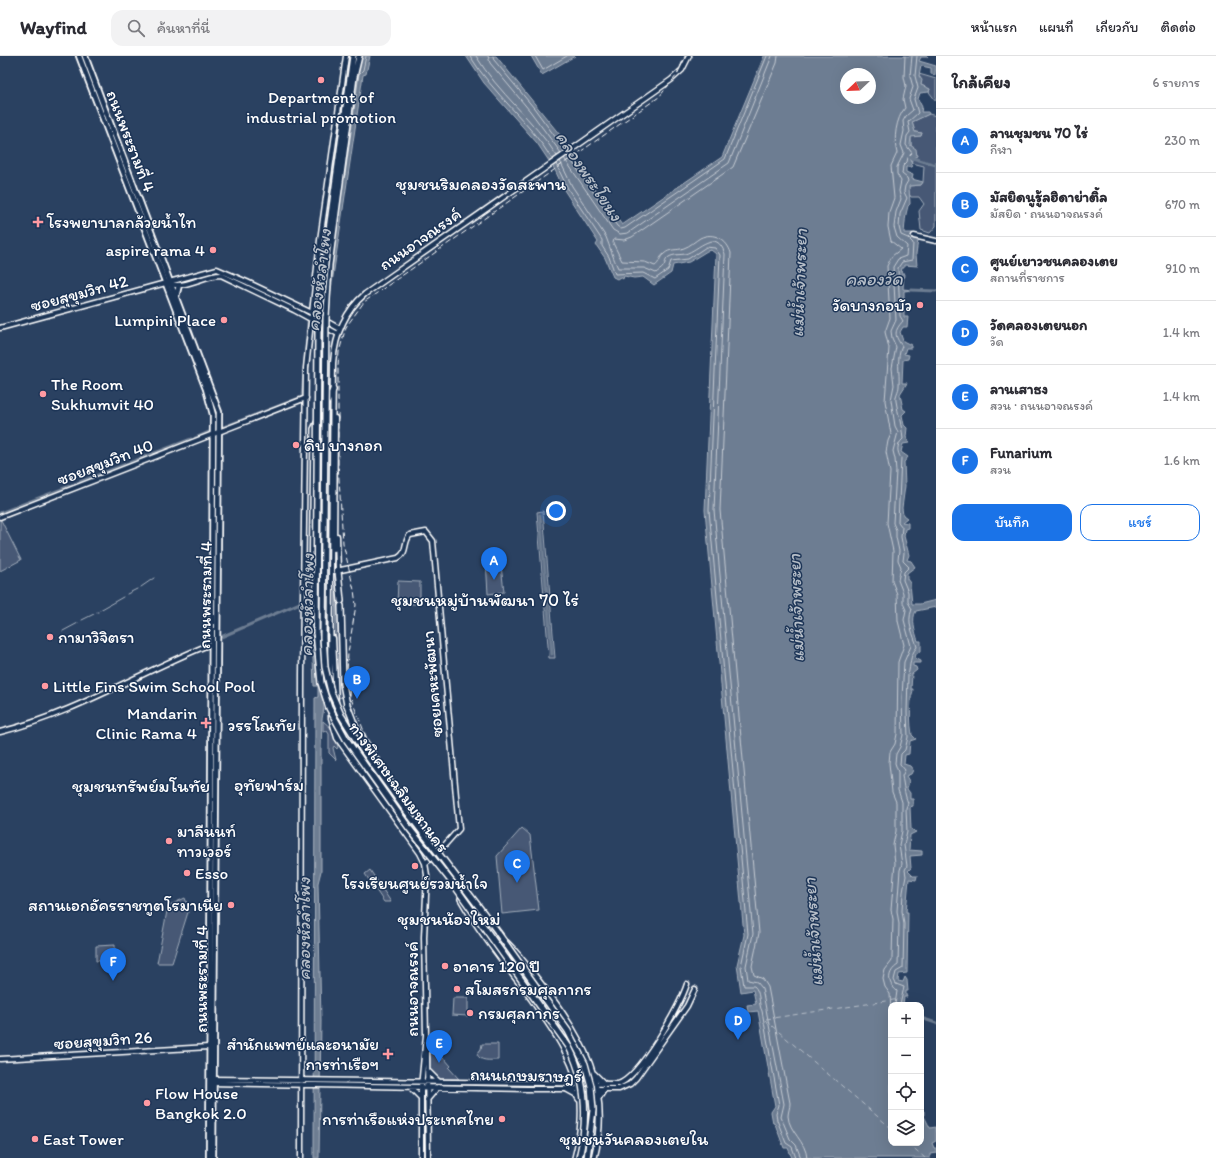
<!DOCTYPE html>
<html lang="th">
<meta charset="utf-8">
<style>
body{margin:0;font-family:Itim,"Playpen Sans Thai",sans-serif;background:#f2f2f3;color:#2b2b33}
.controls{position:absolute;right:12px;bottom:12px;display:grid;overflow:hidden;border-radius:8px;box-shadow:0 4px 16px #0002}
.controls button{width:36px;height:36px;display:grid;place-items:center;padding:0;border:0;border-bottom:1px solid #e1e1e2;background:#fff;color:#2b2b33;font:20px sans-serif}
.compass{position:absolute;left:840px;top:12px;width:36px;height:36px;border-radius:50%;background:#fff;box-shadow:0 4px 16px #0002;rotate:247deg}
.you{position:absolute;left:556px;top:455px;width:14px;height:14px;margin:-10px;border:3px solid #fff;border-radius:50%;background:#1a73e8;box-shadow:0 0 0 6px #1a73e833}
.badge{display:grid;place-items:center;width:26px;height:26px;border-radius:50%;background:#1a73e8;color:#fff;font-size:13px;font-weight:700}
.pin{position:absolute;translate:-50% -33px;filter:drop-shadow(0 1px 2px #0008)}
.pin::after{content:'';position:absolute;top:21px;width:14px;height:12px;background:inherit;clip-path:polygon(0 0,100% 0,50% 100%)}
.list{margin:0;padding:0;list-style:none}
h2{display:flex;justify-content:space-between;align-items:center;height:52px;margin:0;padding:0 16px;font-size:17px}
h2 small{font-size:13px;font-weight:400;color:#7c7c81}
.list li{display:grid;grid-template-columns:26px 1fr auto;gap:12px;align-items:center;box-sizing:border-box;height:64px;padding:0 16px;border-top:1px solid #e1e1e2}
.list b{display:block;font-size:15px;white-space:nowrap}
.list p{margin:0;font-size:13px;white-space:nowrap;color:#7c7c81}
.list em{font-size:13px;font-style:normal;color:#7c7c81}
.actions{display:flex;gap:8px;padding:12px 16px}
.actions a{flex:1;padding:9px 0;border:1px solid #1a73e8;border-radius:12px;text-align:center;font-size:14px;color:#1a73e8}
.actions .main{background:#1a73e8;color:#fff}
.icon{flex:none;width:22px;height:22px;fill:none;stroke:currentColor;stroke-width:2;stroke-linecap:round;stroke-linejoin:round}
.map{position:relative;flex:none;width:936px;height:1102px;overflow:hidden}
header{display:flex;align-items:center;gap:24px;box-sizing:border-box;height:56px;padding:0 20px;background:#fff;border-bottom:1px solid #e1e1e2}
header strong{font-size:19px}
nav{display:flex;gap:22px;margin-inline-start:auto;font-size:14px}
.search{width:280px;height:36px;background:#f2f2f3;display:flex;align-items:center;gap:10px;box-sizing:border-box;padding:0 14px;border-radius:12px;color:#7c7c81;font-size:15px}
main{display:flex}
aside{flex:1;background:#fff}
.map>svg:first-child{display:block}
.green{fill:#465975;stroke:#a2acba}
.water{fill:#6d7d92;stroke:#a7b1be;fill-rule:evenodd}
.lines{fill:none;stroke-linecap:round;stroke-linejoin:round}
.shore{stroke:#c5cbd3;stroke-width:1}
.stream{stroke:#a7b1be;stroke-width:1}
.canal{stroke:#6d7d92;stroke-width:3}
.ferry{stroke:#b6bec8;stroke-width:1;stroke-dasharray:5 4;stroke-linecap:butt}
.secondary-casing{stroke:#fff;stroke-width:7}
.primary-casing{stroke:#fff;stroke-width:8}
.highway-casing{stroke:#fff;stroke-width:8}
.secondary{stroke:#1d3557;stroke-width:4}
.primary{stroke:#1d3557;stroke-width:4.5}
.highway{stroke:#1d3557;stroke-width:5}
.rail{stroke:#fff;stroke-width:1;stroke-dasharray:6 3;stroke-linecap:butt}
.highway-bridge-casing{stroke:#fff;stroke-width:8;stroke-linecap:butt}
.highway-bridge{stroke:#1d3557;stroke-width:5}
.poi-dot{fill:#ff9aa2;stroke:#1d3557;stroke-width:1.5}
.labels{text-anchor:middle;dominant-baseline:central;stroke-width:3;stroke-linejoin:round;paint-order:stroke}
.poi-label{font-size:17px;fill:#fff;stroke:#1d3557;text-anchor:start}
.street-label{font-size:17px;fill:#fff;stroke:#1d3557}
.water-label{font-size:18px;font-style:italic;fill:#b6bec8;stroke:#1d3557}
.neighbourhood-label{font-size:18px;fill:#fff;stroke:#1d3557}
</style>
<header>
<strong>Wayfind</strong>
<div class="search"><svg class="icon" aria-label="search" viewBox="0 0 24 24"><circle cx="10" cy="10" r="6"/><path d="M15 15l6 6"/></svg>ค้นหาที่นี่</div>
<nav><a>หน้าแรก</a><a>แผนที่</a><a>เกี่ยวกับ</a><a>ติดต่อ</a></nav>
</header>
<main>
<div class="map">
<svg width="936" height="1102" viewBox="0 0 936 1102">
<rect width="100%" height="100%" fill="#2a4161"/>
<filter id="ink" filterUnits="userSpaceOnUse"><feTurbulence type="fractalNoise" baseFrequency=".025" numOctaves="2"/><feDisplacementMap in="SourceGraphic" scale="8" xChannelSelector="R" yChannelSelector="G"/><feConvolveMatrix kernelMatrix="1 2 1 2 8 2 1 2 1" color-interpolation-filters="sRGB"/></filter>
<g filter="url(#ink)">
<!-- green -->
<path class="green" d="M919,18L936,23V45L929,36L930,33L921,29Z
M929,58L936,60V170L930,177L921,174L919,155L924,148L919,141H911L908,136L909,130L921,129L923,126L924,110L912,107L911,80H921L922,77L915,76L912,66Z
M543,455L555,602H549L537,456Z
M0,462L21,504L0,515Z
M497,503L498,509H501L504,536L488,538L486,504Z
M336,517L337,566L343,641L338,642L335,586Z
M398,525L420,526V548H397Z
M323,665L331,672L338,691L337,693L334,690L333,692L336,704L329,697V678L327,675L323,676Z
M522,772L530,779L539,854L502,858L497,800Z
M370,814L391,846H384L365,818Z
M185,842L189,853L172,907H157L168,850Z
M115,889V904L96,905V890Z
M453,942H468V960L452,959Z
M482,988H498V1004C490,1004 480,1006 477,998L481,993Z
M430,992L441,1004L444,1002L451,1010L449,1012L459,1023H438L430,1014Z"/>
<!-- water -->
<path class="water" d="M356,0H370L366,18L363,19L331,234L328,279L322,582L324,652L322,663L321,693V815L318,827L321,965L319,1102H314L315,642L318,641V630H314L312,575L317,268L346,31L349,17Z
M466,0H496L560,79L582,115L622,169L722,101L764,0H927L928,1H921L919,5L936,10L935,19L931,18V12L921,10L919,20L922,24L921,29L930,33L929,36L920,37L918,43L922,51L921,56H928L929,58L912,66L915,76L922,77L921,80L911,81L910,89L916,93L917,100L911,103L912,111H906V116L913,119L912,123L923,126L921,129L909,130L910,148L908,150C905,160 905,167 904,177H913V182L918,184L916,198L917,210L904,209V212H902L901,217H904L903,233L914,234L904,235V261H908L907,271H903L900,276L903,285L911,289V292H906L904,298L909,299L908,303L903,304L902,327H907L900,338L903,353L906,355L902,359L904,369L907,372L906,381L909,387L903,388L901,396L908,401L904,406L905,430L902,452L903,459L907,462L902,466L908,467V472L905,473L904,480L909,499L907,504L911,505L915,511L907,517V523L910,527L912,548H920L936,544V551L916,555C911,563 915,576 918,585H921V595L916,598L915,602L921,605V607H913V610L916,611L917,614L912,618L911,633H913C913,637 911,639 911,643C910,654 910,667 912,679L916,683L910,685L909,698L905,699L904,708L910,710L913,714L911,718L906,720L909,725L907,733L910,737V743H913V750L910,751L911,773L916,776L910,779L909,794L922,795V799L910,800L911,812L908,815L913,820H917L916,824L909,823L906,856H908L907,917L899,918L898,925L903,926L905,921L907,924L908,935H906V939L907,941H904L903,949H891V1087H921V1055H924V1060L930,1072L936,1071V1085L932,1087L934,1092H936V1097L930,1098V1102H792L788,1092H784L775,1068L773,1067L771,1056L775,1050L758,955L748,956L747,949L756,948L753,934L741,936L737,909L744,879L705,454L716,198L711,194L707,195L689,206L673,209L671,217L654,229L643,221L634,222L624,220L623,223L620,221L617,223L613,221L605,202L596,189L598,186L564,134L555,114L537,87L484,27ZM846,18H870V42H846Z
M531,0H575L542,19Z"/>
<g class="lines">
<!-- shore -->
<path class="shore" d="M470,0C493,38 529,65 552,103
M476,0C498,37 534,64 557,100
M488,0L490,7L530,55L561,97
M493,0L494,4L534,52L565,94
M535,0L543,14L567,0
M778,0L777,7L733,111L632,181L624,184L614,183L613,187L622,205L645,206L655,210C660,207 659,201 664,198C670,192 677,195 684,192C690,190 695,185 700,182C714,175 727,184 731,197L720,454L759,877L752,910L754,919L763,923L768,931L790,1047C790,1052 788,1056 788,1060C789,1076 806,1085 807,1102
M568,100L617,170L621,173L625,172L725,103L767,0
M564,102L613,174L620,178L628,177L729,107L772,0
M560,105L572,130L606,181C610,191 613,202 618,212H644L656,217C658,215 662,213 663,211C666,207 665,203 669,201C674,198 680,199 685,198C699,194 716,171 725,198L714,454L753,878L746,910L748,924L757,926L762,932L784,1048L781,1061L790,1083L796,1089L801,1102
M556,108L568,133L602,184V190L609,201L615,218L643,217L655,223L668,214L671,205L688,203L706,191L715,192L720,199L709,454L748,878L741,910L744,930H754C761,936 758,948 762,955L779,1049L776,1058L777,1064L786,1087L792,1091L796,1102
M345,119L359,18L363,14L366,0
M895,949L897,935C887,927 887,916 898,909L899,868L897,855L900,814L902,808L899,789L902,775V746L898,734V716L895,707L896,698L900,691L903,679L902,641L904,606L911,590L904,564L906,554L903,547V537L898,524L901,511L898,504L899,495L896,481V474L893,467L896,415L895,403L893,395L898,376L895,370L891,344L894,329L892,312L896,291L892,282L891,275L896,264L893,211L898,203L906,200L907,190L897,181L894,171L896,156L901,143L899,135L901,125L897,118V111L904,97L901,89L904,75L903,65L906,60L913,54L909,43L913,31L910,20L912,0
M900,949L904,931L896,928L894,924L896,916L903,912L904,868L902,855L903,836L906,820L905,814L907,810L904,789L907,776L906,752L908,747C904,737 904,730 902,720L905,714L900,708L901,698L905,694L908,681L907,656L908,619C911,609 909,600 917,591C914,578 906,568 912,553L908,546V536L903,524L904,516L909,511L903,505L904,497L901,481L902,471L898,466L901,402C897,396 896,389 903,383C902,370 898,358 896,345C895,339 899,335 899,330C900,316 896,303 902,290C894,279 894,275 903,265L900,260L898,212L902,206L912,204L913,187L908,182L901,179L899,171L900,158L907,142L904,136L905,130L908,125L907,122L902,118L903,110L907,106L908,101L912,97L906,89L907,80L910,76L908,66L918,57L914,43L918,32L915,20L917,0
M891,955L890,938L885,931L883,923L885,914L892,905V901L893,863L891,854L895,807L893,789L896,775V746L892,736L889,707L890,696L895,688L897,678L898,606L904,589L898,565L897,538L892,525L893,495L887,467L890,416L886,396L888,385L891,378L885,345L889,292L885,276L890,262L887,210L892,200L901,193L891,185L888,171L889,156L894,142L891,110L897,97C893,84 896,62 905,52L903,43L906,30L904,21L905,0"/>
<!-- stream -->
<path class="stream" d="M141,531L154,522
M127,538L137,533
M100,554L123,541
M97,556H98
M82,564L94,558
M63,575L78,567"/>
<!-- canal -->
<path class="canal" d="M909,101L936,109
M910,234L936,235
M310,253L312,243
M221,372L302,341L308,266
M195,382L211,375
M0,457L191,383
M540,459L552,598
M221,581L300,547
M921,962L936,967"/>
<!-- ferry -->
<path class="ferry" d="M766,963L900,943
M765,964L891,1072
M908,1087L925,1102"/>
<!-- secondary casing -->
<g class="secondary-casing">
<path id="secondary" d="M914,180L936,185
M168,228C186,233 203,219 221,219L294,254L338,278
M0,272L217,213L247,226L312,257L340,273
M0,461L306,342
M337,480L338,515
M334,493L335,362
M336,515L398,502C408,497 403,486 410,479L426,476L433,485L459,773L435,800L425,807
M333,582L337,670L340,680L361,713
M330,626L333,307C335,280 345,255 365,238L671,24L682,14L689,0
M330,635L331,662L337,682L420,797L425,807L427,819L424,881L426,979L421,1031V1102
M0,676C74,658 140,616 211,588
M427,992L428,1102
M0,1003L209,991
M427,1014L438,1025
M211,1023L618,1028C639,1022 681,949 687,928
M211,1027L527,1033H619L630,1028L636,1022L687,950L695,933
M410,1031L420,1041
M427,1044L438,1031
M301,1102L302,618L306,312L320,184L346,0"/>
</g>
<!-- primary casing -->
<g class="primary-casing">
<path id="primary" d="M79,0L206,333L213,359L209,1102
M85,0L219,356L213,1102
M176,241L179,229"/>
</g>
<!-- highway casing -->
<g class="highway-casing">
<path id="highway" d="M327,188L353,0
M326,261L329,209L354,21L359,0
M338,515L341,545
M341,550L343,628L347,649
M321,627L312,535L314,373L333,334
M461,843C481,878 507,910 531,942C549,968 570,996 578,1027C584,1050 581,1079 575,1102
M491,867L500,879
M507,887C519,899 529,913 540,927C582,980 612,1032 594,1102
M594,1018L604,1028
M568,1027L576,1018
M567,1033L576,1038L579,1043
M597,1044L604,1033"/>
</g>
<!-- secondary -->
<use href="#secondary" class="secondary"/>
<!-- primary -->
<use href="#primary" class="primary"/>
<!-- highway -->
<use href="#highway" class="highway"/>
<!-- rail -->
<path class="rail" d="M583,1102C593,1051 588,1013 559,970L387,733L350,640L347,617L348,597L356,549L354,534L343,487L338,407V311L339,296L346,271L364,246L659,41L677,19L685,0"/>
<!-- highway-bridge casing -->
<g class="highway-bridge-casing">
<path id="highway-bridge" d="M326,261L323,581L325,611L331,636L341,659L362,693L405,753L491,867
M316,577L318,276L327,188
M321,627L329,652L346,683L409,772L454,829L569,991C587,1026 588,1064 579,1102
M347,649L355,670L400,742
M498,877L568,975L585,1008L591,1030L593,1054L587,1102"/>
</g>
<!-- highway-bridge -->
<use href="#highway-bridge" class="highway-bridge"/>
</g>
</g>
<!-- markers -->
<g class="poi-dot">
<circle cx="321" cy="24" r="4"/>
<path d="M36 160h4v4h4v4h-4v4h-4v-4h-4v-4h4z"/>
<circle cx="213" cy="194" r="4"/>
<circle cx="920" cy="249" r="4"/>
<circle cx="224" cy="264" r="4"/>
<circle cx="43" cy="338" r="4"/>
<circle cx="296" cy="389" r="4"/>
<circle cx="50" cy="581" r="4"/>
<circle cx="45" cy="630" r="4"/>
<path d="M204 661h4v4h4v4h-4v4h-4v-4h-4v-4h4z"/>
<circle cx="169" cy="785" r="4"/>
<circle cx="415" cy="810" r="4"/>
<circle cx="187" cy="817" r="4"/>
<circle cx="231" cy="849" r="4"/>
<circle cx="445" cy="910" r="4"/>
<circle cx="457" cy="933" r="4"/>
<circle cx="470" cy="957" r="4"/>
<path d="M386 992h4v4h4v4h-4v4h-4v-4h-4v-4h4z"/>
<circle cx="147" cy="1047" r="4"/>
<circle cx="502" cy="1063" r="4"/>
<circle cx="35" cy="1083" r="4"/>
</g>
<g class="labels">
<!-- poi labels -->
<g class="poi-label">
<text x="321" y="41" text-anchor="middle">Department of<tspan x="321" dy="20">industrial promotion</tspan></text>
<text x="47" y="166">โรงพยาบาลกล้วยน้ำไท</text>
<text x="205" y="194" text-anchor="end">aspire rama 4</text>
<text x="912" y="249" text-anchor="end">วัดบางกอบัว</text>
<text x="216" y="264" text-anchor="end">Lumpini Place</text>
<text x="51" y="328">The Room<tspan x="51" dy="20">Sukhumvit 40</tspan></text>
<text x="304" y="389">ดิบ บางกอก</text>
<text x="58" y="581">กามาวิจิตรา</text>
<text x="53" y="630">Little Fins Swim School Pool</text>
<text x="197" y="657" text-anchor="end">Mandarin<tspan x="197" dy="20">Clinic Rama 4</tspan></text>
<text x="177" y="775">มาลีนนท์<tspan x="177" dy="20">ทาวเวอร์</tspan></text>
<text x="195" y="817">Esso</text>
<text x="415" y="827" text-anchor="middle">โรงเรียนศูนย์รวมน้ำใจ</text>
<text x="223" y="849" text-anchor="end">สถานเอกอัครราชทูตโรมาเนีย</text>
<text x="453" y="910">อาคาร 120 ปี</text>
<text x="465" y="933">สโมสรกรมศุลกากร</text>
<text x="478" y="957">กรมศุลกากร</text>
<text x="379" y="988" text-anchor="end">สำนักแพทย์และอนามัย<tspan x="379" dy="20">การท่าเรือฯ</tspan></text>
<text x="155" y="1037">Flow House<tspan x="155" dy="20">Bangkok 2.0</tspan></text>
<text x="494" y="1063" text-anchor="end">การท่าเรือแห่งประเทศไทย</text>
<text x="43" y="1083">East Tower</text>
</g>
<!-- street labels -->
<g class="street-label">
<text transform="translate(131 85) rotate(69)">ถนนพระรามที่ 4</text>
<text transform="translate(420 183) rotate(-35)">ถนนอาจณรงค์</text>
<text transform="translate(79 237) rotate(-15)">ซอยสุขุมวิท 42</text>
<text transform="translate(105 406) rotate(-21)">ซอยสุขุมวิท 40</text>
<text transform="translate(205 539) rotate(-89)">ถนนพระรามที่ 4</text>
<text transform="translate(432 628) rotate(-95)">ซอยเคหะพัฒนา</text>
<text transform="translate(399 731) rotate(54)">ทางพิเศษเฉลิมมหานคร</text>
<text transform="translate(201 923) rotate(-90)">ถนนพระรามที่ 4</text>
<text transform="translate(412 933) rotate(-90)">ถนนอาจณรงค์</text>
<text transform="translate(103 984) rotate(-4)">ซอยสุขุมวิท 26</text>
<text transform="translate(526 1019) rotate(1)">ถนนเกษมราษฎร์</text>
</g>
<!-- water labels -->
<g class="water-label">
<text transform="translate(589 120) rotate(56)">คลองพระโขนง</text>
<text transform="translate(874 223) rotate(-1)">คลองวัด</text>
<text transform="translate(319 224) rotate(-83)">คลองหัวลำโพง</text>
<text transform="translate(799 227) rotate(-88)">แม่น้ำเจ้าพระยา</text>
<text transform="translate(307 549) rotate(-89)">คลองหัวลำโพง</text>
<text transform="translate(796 552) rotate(-92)">แม่น้ำเจ้าพระยา</text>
<text transform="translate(304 873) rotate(-90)">คลองหัวลำโพง</text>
<text transform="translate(813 876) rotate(-94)">แม่น้ำเจ้าพระยา</text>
</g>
<!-- neighbourhood labels -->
<g class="neighbourhood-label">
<text x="481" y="128">ชุมชนริมคลองวัดสะพาน</text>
<text x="485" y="544">ชุมชนหมู่บ้านพัฒนา 70 ไร่</text>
<text x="262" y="669">วรรโณทัย</text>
<text x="269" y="729">อุทัยฟาร์ม</text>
<text x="141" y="730">ชุมชนทรัพย์มโนทัย</text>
<text x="449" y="863">ชุมชนน้องใหม่</text>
<text x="634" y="1083">ชุมชนวันคลองเตยใน</text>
</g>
</g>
</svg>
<div class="controls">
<button>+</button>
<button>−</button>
<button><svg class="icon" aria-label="locate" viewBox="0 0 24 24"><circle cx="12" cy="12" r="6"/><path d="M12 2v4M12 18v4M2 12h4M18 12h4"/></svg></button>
<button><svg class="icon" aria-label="layers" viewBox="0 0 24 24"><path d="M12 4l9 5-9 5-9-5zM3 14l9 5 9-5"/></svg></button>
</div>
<svg class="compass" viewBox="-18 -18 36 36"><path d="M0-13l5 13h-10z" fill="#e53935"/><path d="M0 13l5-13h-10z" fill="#7c7c81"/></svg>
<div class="you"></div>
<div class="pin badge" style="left:494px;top:524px">A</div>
<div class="pin badge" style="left:357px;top:643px">B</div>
<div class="pin badge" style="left:517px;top:827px">C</div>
<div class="pin badge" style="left:738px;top:984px">D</div>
<div class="pin badge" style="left:439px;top:1007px">E</div>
<div class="pin badge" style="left:113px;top:925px">F</div>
</div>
<aside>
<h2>ใกล้เคียง<small>6 รายการ</small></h2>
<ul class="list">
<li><span class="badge">A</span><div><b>ลานชุมชน 70 ไร่</b><p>กีฬา</p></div><em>230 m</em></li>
<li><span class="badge">B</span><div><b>มัสยิดนูรู้ลฮิดาย่าติ้ล</b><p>มัสยิด · ถนนอาจณรงค์</p></div><em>670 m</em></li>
<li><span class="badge">C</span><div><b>ศูนย์เยาวชนคลองเตย</b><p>สถานที่ราชการ</p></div><em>910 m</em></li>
<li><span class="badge">D</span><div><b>วัดคลองเตยนอก</b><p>วัด</p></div><em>1.4 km</em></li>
<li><span class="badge">E</span><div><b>ลานเสาธง</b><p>สวน · ถนนอาจณรงค์</p></div><em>1.4 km</em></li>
<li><span class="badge">F</span><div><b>Funarium</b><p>สวน</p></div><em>1.6 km</em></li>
</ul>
<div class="actions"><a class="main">บันทึก</a><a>แชร์</a></div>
</aside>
</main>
